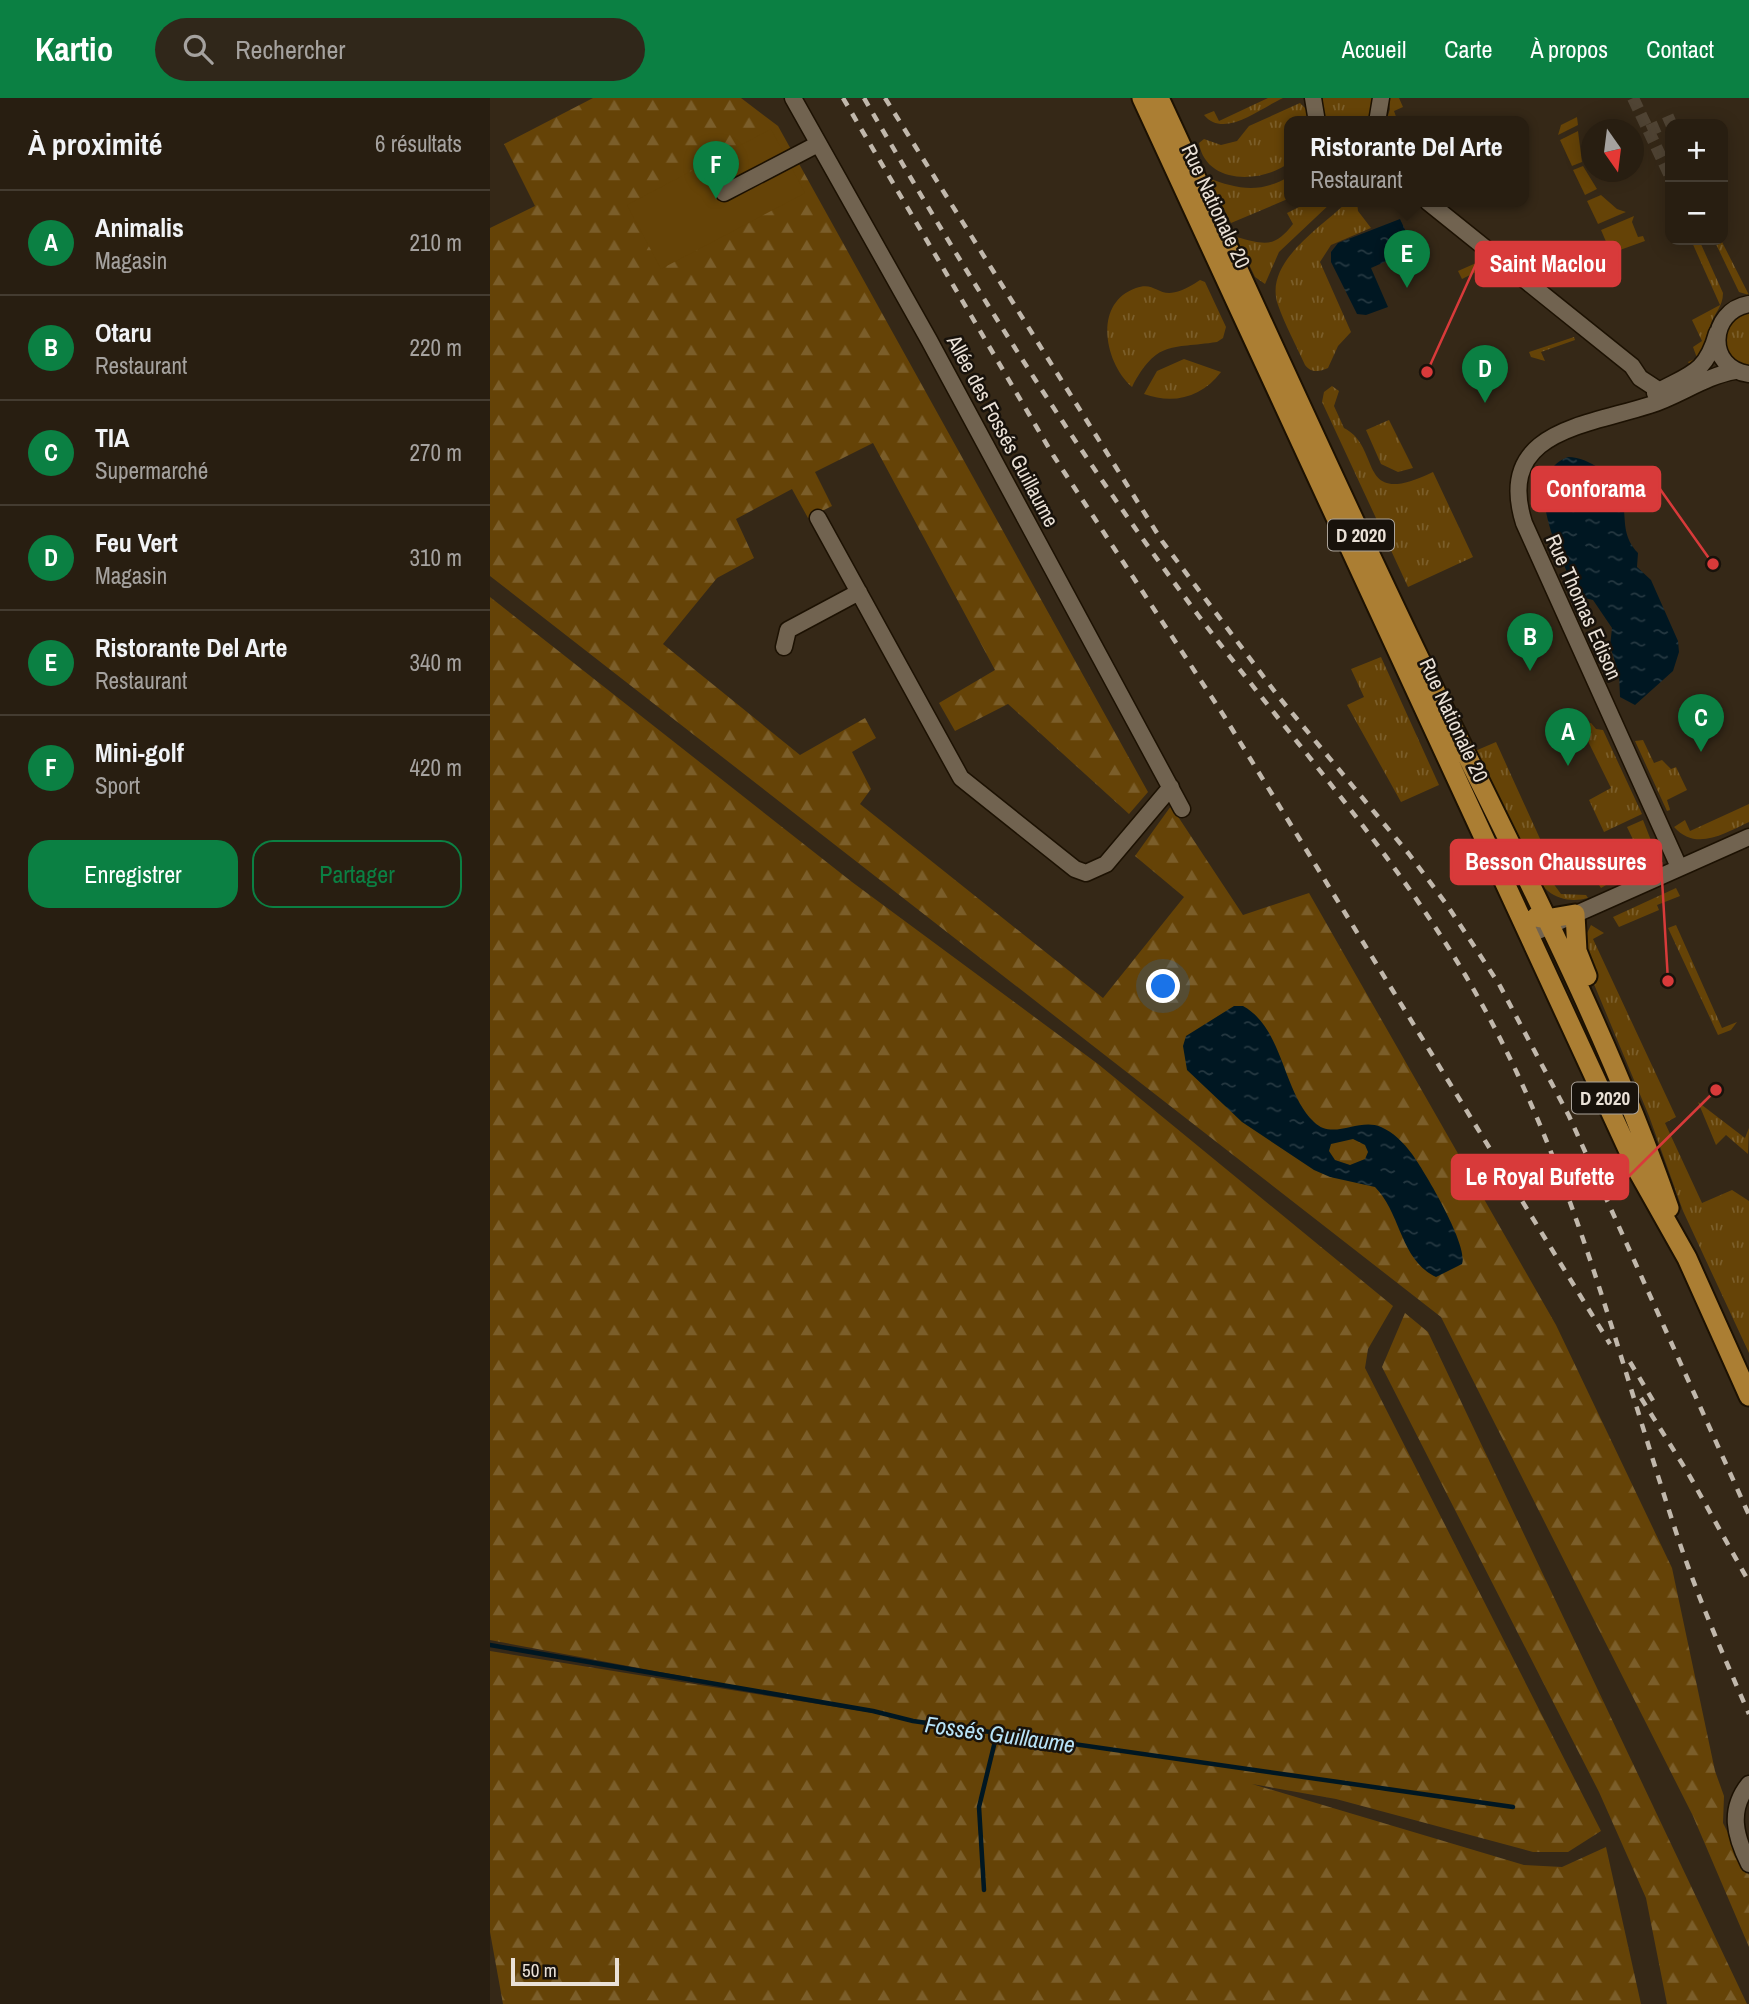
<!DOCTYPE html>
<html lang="fr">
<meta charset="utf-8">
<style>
body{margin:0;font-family:"Archivo Narrow",sans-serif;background:#30271a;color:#f1f3f6}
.controls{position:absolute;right:21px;top:21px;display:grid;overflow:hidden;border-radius:14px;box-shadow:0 4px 18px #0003}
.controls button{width:63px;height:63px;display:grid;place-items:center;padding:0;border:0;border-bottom:2px solid #443c31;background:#281e11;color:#f1f3f6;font:35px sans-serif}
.compass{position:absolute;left:1091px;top:21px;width:63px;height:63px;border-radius:50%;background:#281e11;box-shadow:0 4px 18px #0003;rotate:166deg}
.scale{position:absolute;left:21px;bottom:18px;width:108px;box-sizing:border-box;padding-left:7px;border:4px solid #eae1d7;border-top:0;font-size:19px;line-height:24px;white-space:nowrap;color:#eae1d7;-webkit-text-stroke:5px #18120b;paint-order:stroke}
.you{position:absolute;left:674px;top:889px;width:24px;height:24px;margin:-18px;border:5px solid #fff;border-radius:50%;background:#1a73e8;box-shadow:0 0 0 10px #1a73e833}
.badge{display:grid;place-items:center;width:46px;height:46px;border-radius:50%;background:#0b8043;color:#fff;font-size:23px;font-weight:700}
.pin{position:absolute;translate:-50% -58px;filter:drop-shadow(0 2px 4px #0008)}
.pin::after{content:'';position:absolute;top:37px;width:24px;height:21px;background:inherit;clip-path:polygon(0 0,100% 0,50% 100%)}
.popup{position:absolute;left:794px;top:18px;width:245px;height:91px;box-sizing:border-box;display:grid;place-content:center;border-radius:14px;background:#281e11;filter:drop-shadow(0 2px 5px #0005);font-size:23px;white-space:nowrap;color:#a5a29f}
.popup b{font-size:26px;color:#f1f3f6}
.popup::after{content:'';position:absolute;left:50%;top:100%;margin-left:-14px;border:14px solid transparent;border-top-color:#281e11}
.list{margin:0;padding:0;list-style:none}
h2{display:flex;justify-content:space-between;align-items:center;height:91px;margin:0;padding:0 28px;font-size:30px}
h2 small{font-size:23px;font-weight:400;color:#a5a29f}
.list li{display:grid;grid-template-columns:46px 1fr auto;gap:21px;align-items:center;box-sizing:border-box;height:105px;padding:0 28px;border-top:2px solid #443c31}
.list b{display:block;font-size:26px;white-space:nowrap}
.list p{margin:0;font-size:23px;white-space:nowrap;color:#a5a29f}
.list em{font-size:23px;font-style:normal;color:#a5a29f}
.actions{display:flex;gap:14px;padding:21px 28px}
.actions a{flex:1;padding:16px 0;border:2px solid #0b8043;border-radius:21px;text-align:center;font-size:24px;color:#0b8043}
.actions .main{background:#0b8043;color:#fff}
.icon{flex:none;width:38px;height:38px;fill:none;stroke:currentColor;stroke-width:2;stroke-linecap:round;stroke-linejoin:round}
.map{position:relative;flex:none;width:1259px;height:1906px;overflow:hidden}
header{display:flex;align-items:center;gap:42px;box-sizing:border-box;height:98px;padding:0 35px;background:#0b8043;color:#fff}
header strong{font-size:33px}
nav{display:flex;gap:38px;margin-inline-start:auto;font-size:24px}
.search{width:490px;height:63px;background:#30271a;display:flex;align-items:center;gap:18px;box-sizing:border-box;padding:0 24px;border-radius:38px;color:#a5a29f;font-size:26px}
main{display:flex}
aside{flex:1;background:#281e11}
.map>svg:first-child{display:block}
.grass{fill:url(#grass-tufts)}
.forest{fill:url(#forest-firs)}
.garden{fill:#654307}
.water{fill:url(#water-ripples);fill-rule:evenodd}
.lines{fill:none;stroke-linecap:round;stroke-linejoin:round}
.stream{stroke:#001722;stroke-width:4.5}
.pedestrian-tunnel{stroke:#504434;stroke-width:12;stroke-dasharray:12 6;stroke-linecap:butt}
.minor-casing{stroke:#1c1102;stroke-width:19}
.primary-casing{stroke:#1c1102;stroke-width:23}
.minor{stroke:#716350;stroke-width:16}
.primary{stroke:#ab7e33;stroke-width:19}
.rail{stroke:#c1b8ac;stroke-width:4.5;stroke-dasharray:9 9;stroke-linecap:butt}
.labels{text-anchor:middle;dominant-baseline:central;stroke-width:5;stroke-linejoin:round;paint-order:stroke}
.shield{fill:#18120b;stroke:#aba39a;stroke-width:2}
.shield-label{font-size:19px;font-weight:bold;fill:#eae1d7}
.street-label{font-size:21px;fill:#eae1d7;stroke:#18120b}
.water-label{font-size:23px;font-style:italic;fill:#b8e4f9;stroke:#18120b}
.leader{fill:none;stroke:#d83a3a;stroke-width:2.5}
.callout-dot{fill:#d83a3a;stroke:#18120b;stroke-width:2.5}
.callout{fill:#d83a3a;stroke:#d83a3a;stroke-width:2.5}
.callout-label{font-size:23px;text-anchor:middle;font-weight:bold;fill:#fff}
</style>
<header>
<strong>Kartio</strong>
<div class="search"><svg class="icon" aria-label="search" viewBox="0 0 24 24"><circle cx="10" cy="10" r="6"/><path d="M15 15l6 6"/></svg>Rechercher</div>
<nav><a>Accueil</a><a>Carte</a><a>À propos</a><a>Contact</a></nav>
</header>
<main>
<aside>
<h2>À proximité<small>6 résultats</small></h2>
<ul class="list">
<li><span class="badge">A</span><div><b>Animalis</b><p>Magasin</p></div><em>210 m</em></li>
<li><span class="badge">B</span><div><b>Otaru</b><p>Restaurant</p></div><em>220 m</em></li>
<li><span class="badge">C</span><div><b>TIA</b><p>Supermarché</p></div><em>270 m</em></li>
<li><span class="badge">D</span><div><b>Feu Vert</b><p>Magasin</p></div><em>310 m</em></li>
<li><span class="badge">E</span><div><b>Ristorante Del Arte</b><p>Restaurant</p></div><em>340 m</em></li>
<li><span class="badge">F</span><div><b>Mini-golf</b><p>Sport</p></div><em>420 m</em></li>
</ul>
<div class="actions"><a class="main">Enregistrer</a><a>Partager</a></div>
</aside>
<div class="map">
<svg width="1259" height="1906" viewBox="0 0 1259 1906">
<defs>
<pattern id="grass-tufts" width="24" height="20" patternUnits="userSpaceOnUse" patternTransform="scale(1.75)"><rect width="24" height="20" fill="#654307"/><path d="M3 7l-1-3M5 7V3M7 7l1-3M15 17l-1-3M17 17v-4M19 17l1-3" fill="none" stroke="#7b5e2a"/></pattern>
<pattern id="forest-firs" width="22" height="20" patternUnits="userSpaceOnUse" patternTransform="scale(1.75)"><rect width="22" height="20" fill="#654307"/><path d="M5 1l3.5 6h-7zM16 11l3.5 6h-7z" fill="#7b5e2a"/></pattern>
<pattern id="water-ripples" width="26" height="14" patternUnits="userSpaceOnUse" patternTransform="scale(1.75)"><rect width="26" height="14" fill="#001722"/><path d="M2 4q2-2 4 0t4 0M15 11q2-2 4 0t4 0" fill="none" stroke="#253841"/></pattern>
</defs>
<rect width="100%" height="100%" fill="#352817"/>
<!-- grass -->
<path class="grass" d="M778,0H793C769,11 734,41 714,17L724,13L729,23Z
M833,0H883L880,21L838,24L832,14Z
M899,0H909L913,9L904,13L908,24H896L900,11Z
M810,5L816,11L819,24H800V64C774,85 716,88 709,45L714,41L731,47L747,43L759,28Z
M800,78V100L741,125L718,80C747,91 770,96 800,78Z
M819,104H842L789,154L775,186L765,179L746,139C774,146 784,151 803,126L797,115Z
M857,104H867L868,113L881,130L841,147L830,164L861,234L848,248L838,270C829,274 821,275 815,267C806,247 795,227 788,207C773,164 831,130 857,104Z
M1201,142L1210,144L1233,195C1233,209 1224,215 1220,228C1215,239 1215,250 1210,262L1200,267L1198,264L1207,260L1203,249L1212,243L1202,222L1230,207Z
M1224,142H1231L1259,197L1249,194Z
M993,162L997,164L1001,178L996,180L992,171L972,181L968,173Z
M710,182L715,184L736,229L733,240L727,244C680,251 667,242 642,289C614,264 603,205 646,190C671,181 667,211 710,182Z
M1259,215V269C1228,258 1226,225 1259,215Z
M1084,239L1085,242L1051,254L1055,263L1041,259L1039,254Z
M694,261L731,274C712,299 684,307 654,296L667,273Z
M842,288L849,293L844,308L854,330C893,350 865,412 943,374L983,459L918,489L832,304L834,294Z
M899,322L923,370L908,374L891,366L876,332Z
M891,559L949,687L911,704L857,607L874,599L861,571Z
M1101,625L1106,631L1113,632L1152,716L1114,734L1099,702L1121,690L1090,627Z
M1153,642L1164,665L1172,662L1181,671L1186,669L1197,692L1177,702L1180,712L1177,713L1145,643Z
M1006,644L1056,754L1044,759L1071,796L1096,797L1098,800C1084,804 1069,802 1058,793C1036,775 999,683 985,653Z
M1259,706V724C1235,735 1206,754 1184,729L1195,722L1200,733Z
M1153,722L1162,745L1154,765L1111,790L1107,784L1119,778L1115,770L1149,754L1137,729Z
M1186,790L1190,798L1167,807L1169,812L1129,829L1123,819Z
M1101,827L1114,835L1103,841L1186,1019L1175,1025L1212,1105L1242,1092L1259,1103V1255L1193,1113L1159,1018L1096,867L1095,839Z
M1186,827L1232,930L1247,924L1241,932L1228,937L1178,830Z
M1208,1004L1255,1040L1259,1030L1258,1056L1236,1037L1226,1047Z"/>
<!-- forest -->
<path class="forest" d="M103,0H251L288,28L658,694L639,716L518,606L465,633L449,605L505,572L383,345L325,374L342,408L318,420L302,391L246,421L264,460L227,480L173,546L310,657L375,620L386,640L362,654L381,691L370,706L613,900L694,799L645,758L681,708L753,817L819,795L1066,1227L1182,1470L1225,1673L1234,1698L1233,1725L1259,1777V1849L1203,1718L951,1219L0,478V130L45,108L14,46Z
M0,499L362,784L608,966L903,1208L878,1251L875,1270L1111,1733L1078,1754H1043L846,1701L762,1686L1034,1767L1072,1769L1116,1749L1151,1906H13L0,1834V1553L421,1621L0,1542Z
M915,1215L938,1234L1257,1906H1177L1156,1800L1109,1694L892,1269Z"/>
<!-- garden -->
<path class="garden" d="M1087,19L1088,27L1068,37L1071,27Z
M281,31L315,95L171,171L137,107Z
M1088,33L1092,64L1082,68L1070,42Z
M1093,68L1107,91L1095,97L1083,72Z
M1111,97L1127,111L1136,114L1108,126L1097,103Z
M1144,118L1142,124L1148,139L1153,138L1155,143L1130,152L1117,146L1111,132Z"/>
<!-- water -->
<path class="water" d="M910,121L924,151L881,170L898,209L876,217L867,216L841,164V154L848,145Z
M1078,359C1090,359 1099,364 1109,370C1151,401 1121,427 1148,455L1147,469L1161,482L1188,543L1189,554L1183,573L1145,607L1130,599L1129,576L1120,548L1122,530L1103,502L1090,499L1086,494C1072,461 1027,378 1078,359Z
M744,908H753C794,931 792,993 824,1024C843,1043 869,1019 891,1029C903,1034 914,1045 922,1056C935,1074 979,1148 972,1166L946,1179C910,1162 911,1115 885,1089L840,1079L824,1072L752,1024L697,972L693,948L696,938ZM863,1041L875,1047L878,1054L875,1061L860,1067L845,1062L839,1053L841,1046Z"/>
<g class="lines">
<!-- stream -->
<path class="stream" d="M0,1547L383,1613L423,1623L1023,1709
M494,1792L489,1709L507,1635"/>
<!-- pedestrian-tunnel -->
<path class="pedestrian-tunnel" d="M1143,0L1180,78
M1158,33L1188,20"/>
<!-- minor casing -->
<g class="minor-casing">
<path id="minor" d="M303,0L439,242L692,711
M823,0L827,24
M887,24L891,0
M234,95L328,46
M938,104L1142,268L1150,280L1179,299
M1259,206C1218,213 1216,271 1259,276
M1165,295C1199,276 1216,276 1227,235
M328,420L471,680L585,771L596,775L616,766L681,689
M294,549L298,532L369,494
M1189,769L1034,425C1005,333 1095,328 1160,307C1189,298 1215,278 1245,273
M1039,837L1259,739
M1259,1686C1238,1712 1245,1738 1259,1766"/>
</g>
<!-- primary casing -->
<g class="primary-casing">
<path id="primary" d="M652,0L1148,1073L1197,1160L1259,1298
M669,0C757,189 842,380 933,568C1019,746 1114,923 1179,1110
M1046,819L1056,821L1085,816L1087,853L1097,878"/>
</g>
<!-- minor -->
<use href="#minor" class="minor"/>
<!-- primary -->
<use href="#primary" class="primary"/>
<!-- rail -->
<path class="rail" d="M353,0L563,357L734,618L1120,1246
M374,0C477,178 585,352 708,517C803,644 912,763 989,901C1084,1070 1128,1260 1189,1443C1209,1502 1234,1559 1259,1616
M395,0L672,443L788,598L919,756L957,807L1009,886L1079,1018L1259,1417
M1140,1264L1165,1306
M1151,1300L1198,1375L1259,1484"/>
</g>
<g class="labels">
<!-- shield labels -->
<g class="shield">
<rect x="838" y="421.5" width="66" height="31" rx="5"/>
<rect x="1082" y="984.5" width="66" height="31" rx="5"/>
</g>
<g class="shield-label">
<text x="871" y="437">D 2020</text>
<text x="1115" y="1000">D 2020</text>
</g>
<!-- street labels -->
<g class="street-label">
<text transform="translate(726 108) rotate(65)">Rue Nationale 20</text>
<text transform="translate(513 333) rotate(62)">Allée des Fossés Guillaume</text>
<text transform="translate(1094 509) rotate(66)">Rue Thomas Edison</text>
<text transform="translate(964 622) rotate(65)">Rue Nationale 20</text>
</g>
<!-- water labels -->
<g class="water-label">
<text transform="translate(510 1636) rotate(8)">Fossés Guillaume</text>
</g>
</g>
<!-- callouts -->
<path class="leader" d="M937 274L986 166M1223 466L1170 391M1178 883L1171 764M1226 992L1138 1079"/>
<g class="callout-dot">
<circle cx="937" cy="274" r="7"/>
<circle cx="1223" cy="466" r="7"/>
<circle cx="1178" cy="883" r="7"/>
<circle cx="1226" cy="992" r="7"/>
</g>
<g class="callout">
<rect x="986" y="144" width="144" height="44" rx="7"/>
<rect x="1042" y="369" width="128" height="44" rx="7"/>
<rect x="961" y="742" width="210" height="44" rx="7"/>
<rect x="962" y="1057" width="176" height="44" rx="7"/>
</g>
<g class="callout-label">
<text x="1058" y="174">Saint Maclou</text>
<text x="1106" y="399">Conforama</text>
<text x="1066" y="772">Besson Chaussures</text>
<text x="1050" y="1087">Le Royal Bufette</text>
</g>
</svg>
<div class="controls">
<button>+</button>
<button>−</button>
</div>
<svg class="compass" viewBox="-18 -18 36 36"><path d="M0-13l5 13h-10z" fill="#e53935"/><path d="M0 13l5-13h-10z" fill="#a5a29f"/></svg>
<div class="scale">50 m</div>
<div class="you"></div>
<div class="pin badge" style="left:1078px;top:668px">A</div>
<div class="pin badge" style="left:1040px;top:573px">B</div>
<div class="pin badge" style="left:1211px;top:654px">C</div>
<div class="pin badge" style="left:995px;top:305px">D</div>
<div class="pin badge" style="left:917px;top:190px">E</div>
<div class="popup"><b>Ristorante Del Arte</b>Restaurant</div>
<div class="pin badge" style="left:226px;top:101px">F</div>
</div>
</main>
